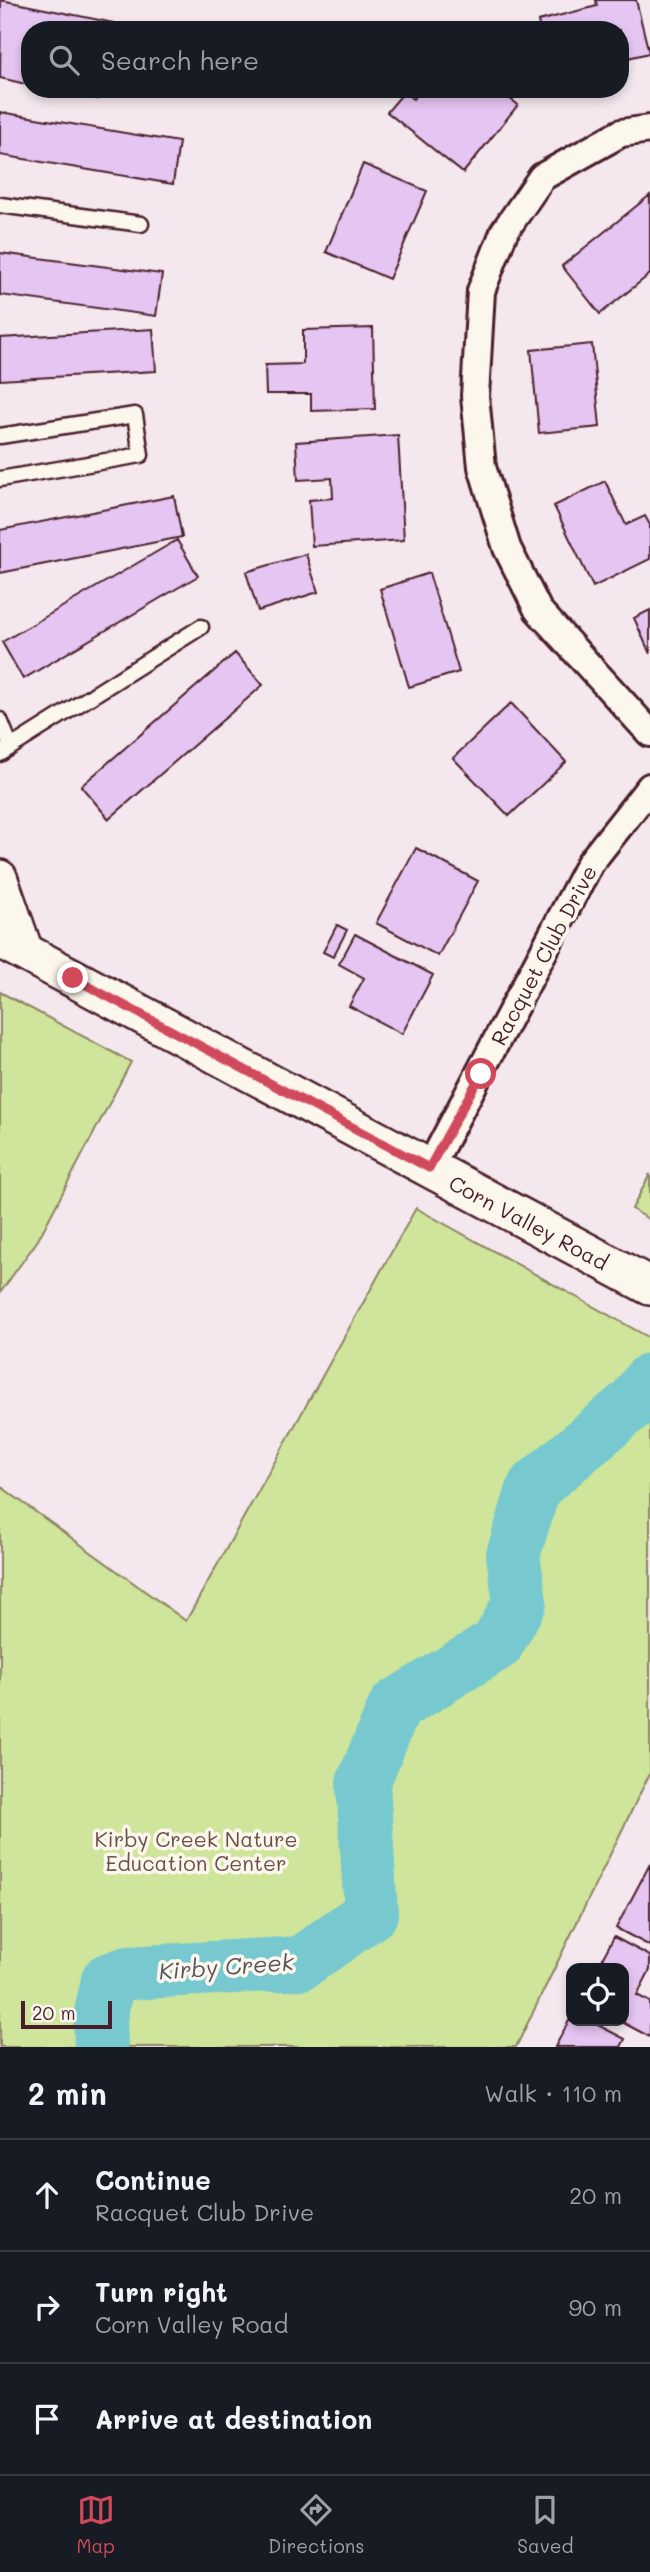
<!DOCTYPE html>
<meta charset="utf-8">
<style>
body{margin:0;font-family:Mali,sans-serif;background:#242831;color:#f1f3f6}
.controls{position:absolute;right:21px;bottom:21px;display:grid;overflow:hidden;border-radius:14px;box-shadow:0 4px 10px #0003}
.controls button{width:63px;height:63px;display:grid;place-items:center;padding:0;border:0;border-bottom:2px solid #363941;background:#171b24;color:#f1f3f6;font:35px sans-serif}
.scale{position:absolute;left:21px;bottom:18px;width:91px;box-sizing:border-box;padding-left:7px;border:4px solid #4a1f2b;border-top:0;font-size:19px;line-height:24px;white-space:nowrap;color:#4a1f2b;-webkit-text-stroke:5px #fbf7ec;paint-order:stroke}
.stop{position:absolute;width:21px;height:21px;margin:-16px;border:5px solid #d1495b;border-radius:50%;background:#fff}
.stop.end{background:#d1495b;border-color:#fff;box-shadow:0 2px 7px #0008}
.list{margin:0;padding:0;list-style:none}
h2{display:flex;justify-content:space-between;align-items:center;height:91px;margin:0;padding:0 28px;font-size:30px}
h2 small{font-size:23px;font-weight:400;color:#9ea1a6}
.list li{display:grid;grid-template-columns:46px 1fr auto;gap:21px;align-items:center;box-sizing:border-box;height:112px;padding:0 28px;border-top:2px solid #363941}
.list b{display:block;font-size:26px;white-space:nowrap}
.list p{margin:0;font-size:23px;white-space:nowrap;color:#9ea1a6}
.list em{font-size:23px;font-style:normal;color:#9ea1a6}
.icon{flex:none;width:38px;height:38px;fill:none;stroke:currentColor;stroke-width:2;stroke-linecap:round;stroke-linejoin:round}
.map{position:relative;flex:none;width:650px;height:2047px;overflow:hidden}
.search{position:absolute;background:#171b24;box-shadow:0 4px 10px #0003;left:21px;right:21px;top:21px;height:77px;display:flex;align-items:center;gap:18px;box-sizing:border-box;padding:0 24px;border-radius:28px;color:#9ea1a6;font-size:26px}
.sheet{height:427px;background:#171b24}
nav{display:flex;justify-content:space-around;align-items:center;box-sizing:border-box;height:98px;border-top:2px solid #363941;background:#171b24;font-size:19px;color:#9ea1a6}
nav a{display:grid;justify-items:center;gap:4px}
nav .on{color:#d1495b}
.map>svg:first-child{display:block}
.green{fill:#cee59b;stroke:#8c8263;stroke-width:2}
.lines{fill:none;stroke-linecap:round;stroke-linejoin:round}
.river{stroke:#77c9cf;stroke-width:54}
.building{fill:#e5c5f1;stroke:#4a1f2b;stroke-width:2}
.service-casing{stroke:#4a1f2b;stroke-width:19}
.minor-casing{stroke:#4a1f2b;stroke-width:32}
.tertiary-casing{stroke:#4a1f2b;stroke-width:38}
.secondary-casing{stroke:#4a1f2b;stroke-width:42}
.service{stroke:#fbf7ec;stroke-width:14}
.minor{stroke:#fbf7ec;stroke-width:26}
.tertiary{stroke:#fbf7ec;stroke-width:33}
.secondary{stroke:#fbf7ec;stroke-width:37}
.route{stroke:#d1495b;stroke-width:9}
.labels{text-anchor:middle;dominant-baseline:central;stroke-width:7;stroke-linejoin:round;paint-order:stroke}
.street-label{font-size:21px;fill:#4a1f2b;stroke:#fbf7ec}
.park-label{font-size:21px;fill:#6b5047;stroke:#fbf7ec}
.water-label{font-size:23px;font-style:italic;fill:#58525c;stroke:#fbf7ec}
</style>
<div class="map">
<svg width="650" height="2047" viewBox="0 0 650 2047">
<rect width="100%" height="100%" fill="#f4e8ee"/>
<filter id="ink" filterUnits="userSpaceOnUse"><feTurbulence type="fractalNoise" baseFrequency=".0143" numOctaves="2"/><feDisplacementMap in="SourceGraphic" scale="14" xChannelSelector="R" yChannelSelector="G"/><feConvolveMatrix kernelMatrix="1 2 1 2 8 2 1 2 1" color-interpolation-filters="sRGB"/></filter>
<g filter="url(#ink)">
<!-- green -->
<path class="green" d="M0,992L131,1062L38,1240L0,1293Z
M650,1174V1220L632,1209Z
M416,1208L650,1338V1773L516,2047H0V1486L186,1621Z"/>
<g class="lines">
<!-- river -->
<path class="river" d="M101,2047L100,2018L108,1980L128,1973L301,1963L371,1913L363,1783L395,1706L497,1644L520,1602L513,1555L534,1487L634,1402L650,1380"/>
</g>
<!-- building -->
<path class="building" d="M1,0L114,23L113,30H30V85L0,78Z
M596,0H636L649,53L620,60V30H540L538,21L597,6Z
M476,23L485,30H470Z
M51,89H100L98,99Z
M421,89H498L518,105L463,173L387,112L404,92L413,99Z
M0,112L179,142L173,184L0,155Z
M363,164L427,191L389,279L326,252Z
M650,195V274L600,314L562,266Z
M0,253L162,274L156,316L0,295Z
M373,328L375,409L311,411V394H266L265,365L303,364V330Z
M153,329L156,371L0,380V338Z
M592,344L600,427L539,433L531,350Z
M398,435L404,540L312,546L309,500L333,498L332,478L298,480L296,442Z
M605,481L626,525L645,516L650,525V559L593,587L554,506Z
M174,496L182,537L0,573V530Z
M177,540L198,576L23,679L2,642Z
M306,554L318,592L258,611L246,572Z
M429,573L459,672L409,687L380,589Z
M650,610V654L634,618Z
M235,653L263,685L109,819L81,786Z
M511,703L566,762L509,816L453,758Z
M416,848L478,881L438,956L376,923Z
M337,925L347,930L333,957L323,952Z
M355,934L433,975L402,1034L349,1006L364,978L339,964Z
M650,1864V1946L616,1928Z
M614,1937L650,1956V1970L637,1995L650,2002V2037L620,2021H624V1968H597Z
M571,2017V2021H590L625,2039L621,2047H555Z"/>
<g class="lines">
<!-- service casing -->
<g class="service-casing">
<path id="service" d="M0,205L141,224
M0,436L135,415L141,455L0,479
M0,720L11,747
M0,754L201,627"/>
</g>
<!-- minor casing -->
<g class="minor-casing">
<path id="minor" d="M650,129L621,133L542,177L504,232L481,291L475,396L482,467L507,548L538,610L650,733
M429,1169L590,863L650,787"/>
</g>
<!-- tertiary casing -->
<g class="tertiary-casing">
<path id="tertiary" d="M0,877L27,954"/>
</g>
<!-- secondary casing -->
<g class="secondary-casing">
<path id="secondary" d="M0,939L650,1286"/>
</g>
<!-- service -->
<use href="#service" class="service"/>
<!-- minor -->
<use href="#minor" class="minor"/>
<!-- tertiary -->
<use href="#tertiary" class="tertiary"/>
<!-- secondary -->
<use href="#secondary" class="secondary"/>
</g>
</g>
<g class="lines" filter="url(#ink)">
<!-- route -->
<path class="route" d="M73,978L429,1168L481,1074"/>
</g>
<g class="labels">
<!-- street labels -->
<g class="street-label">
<text transform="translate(543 955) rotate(-62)">Racquet Club Drive</text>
<text transform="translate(529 1222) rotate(28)">Corn Valley Road</text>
</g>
<!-- park labels -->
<g class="park-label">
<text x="196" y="1838">Kirby Creek Nature<tspan x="196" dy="24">Education Center</tspan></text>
</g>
<!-- water labels -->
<g class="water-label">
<text transform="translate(226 1966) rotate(-4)">Kirby Creek</text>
</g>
</g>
</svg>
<div class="controls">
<button><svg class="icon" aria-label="locate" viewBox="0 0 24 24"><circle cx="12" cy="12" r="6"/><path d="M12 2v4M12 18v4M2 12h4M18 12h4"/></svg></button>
</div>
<div class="scale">20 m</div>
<div class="stop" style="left:481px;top:1074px"></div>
<div class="stop end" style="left:73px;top:978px"></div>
<div class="search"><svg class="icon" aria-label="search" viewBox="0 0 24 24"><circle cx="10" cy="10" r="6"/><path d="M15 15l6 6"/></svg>Search here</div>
</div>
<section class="sheet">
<h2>2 min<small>Walk · 110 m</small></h2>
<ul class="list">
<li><svg class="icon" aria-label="ahead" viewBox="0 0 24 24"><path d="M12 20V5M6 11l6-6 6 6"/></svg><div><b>Continue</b><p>Racquet Club Drive</p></div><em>20 m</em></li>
<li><svg class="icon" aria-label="right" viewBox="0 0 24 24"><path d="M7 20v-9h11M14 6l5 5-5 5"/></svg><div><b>Turn right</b><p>Corn Valley Road</p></div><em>90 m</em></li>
<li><svg class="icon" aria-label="arrive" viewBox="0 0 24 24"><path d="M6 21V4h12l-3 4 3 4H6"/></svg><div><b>Arrive at destination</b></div></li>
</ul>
</section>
<nav>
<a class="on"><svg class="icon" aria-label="map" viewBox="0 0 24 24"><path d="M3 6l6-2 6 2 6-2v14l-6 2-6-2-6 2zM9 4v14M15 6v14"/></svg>Map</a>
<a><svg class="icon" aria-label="directions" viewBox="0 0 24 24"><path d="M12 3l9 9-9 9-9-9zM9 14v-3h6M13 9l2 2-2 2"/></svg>Directions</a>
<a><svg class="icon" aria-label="saved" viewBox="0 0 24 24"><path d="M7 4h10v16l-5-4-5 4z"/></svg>Saved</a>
</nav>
